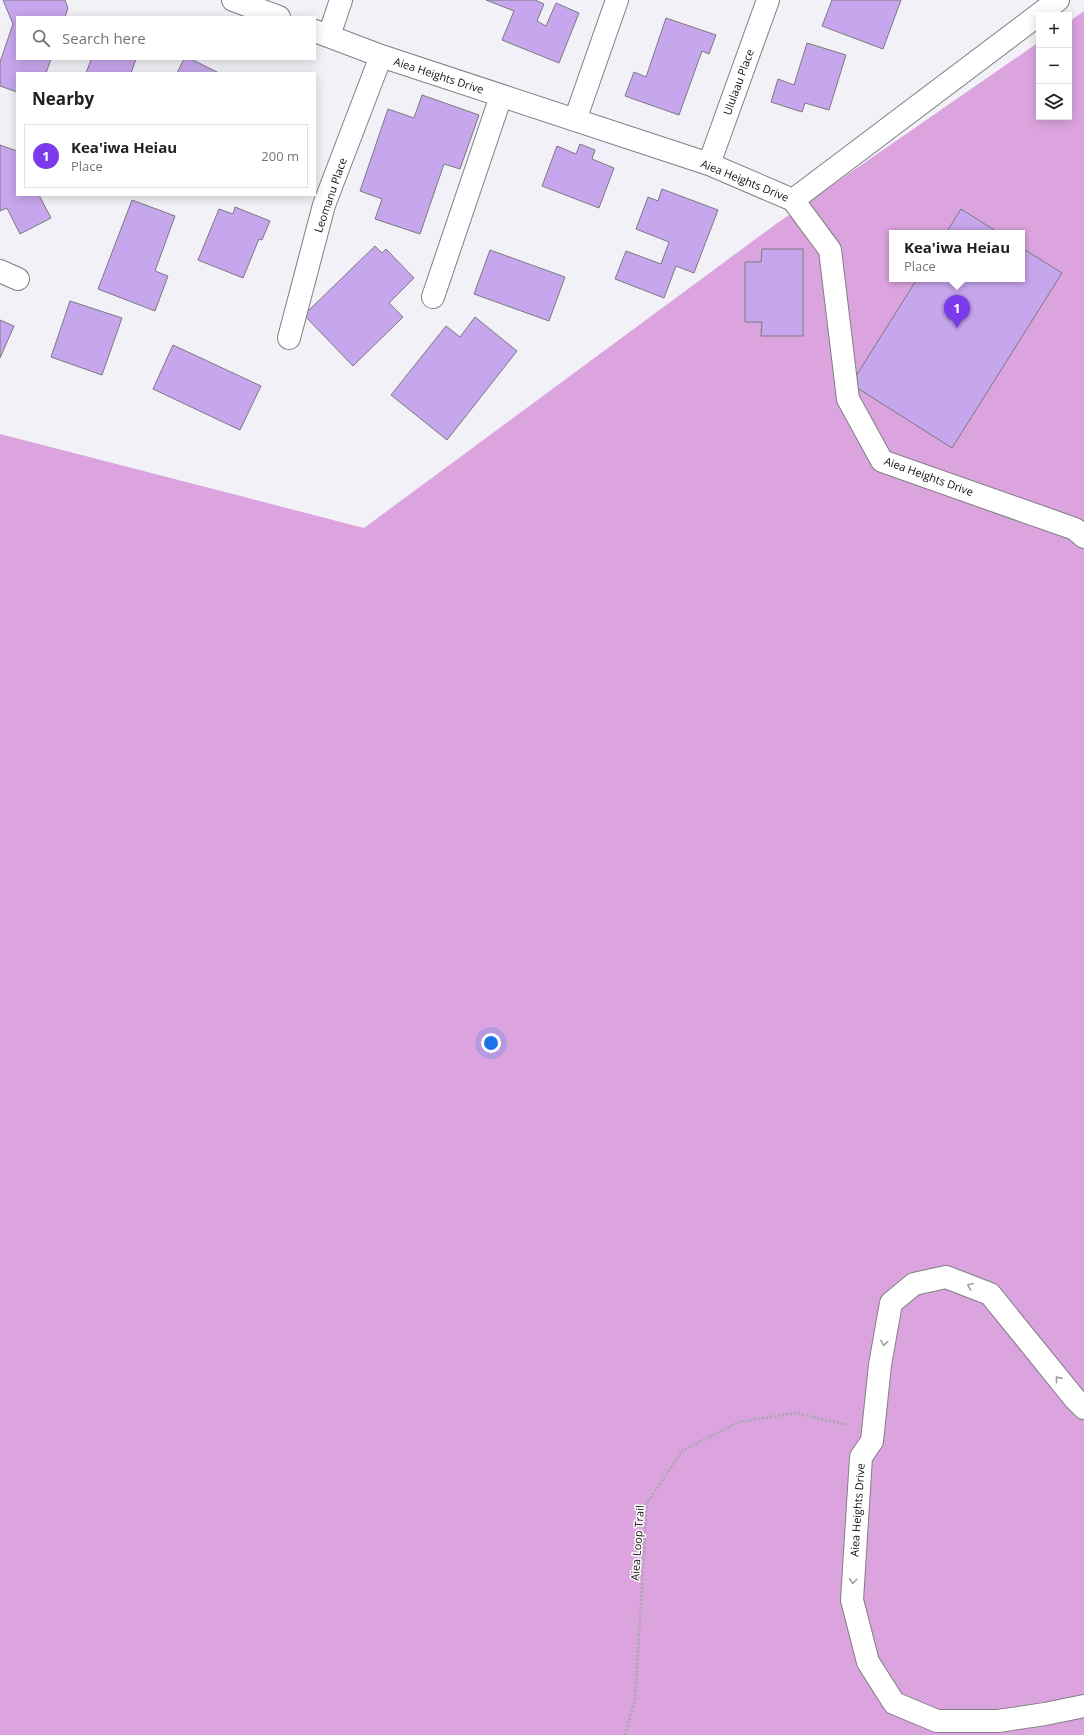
<!DOCTYPE html>
<meta charset="utf-8">
<style>
body{margin:0;font-family:"Open Sans",sans-serif;background:#f6f6f6;color:#202124}
.controls{position:absolute;right:12px;top:12px;display:grid;overflow:hidden;border-radius:0px;box-shadow:0 2px 10px #0003}
.controls button{width:36px;height:36px;display:grid;place-items:center;padding:0;border:0;border-bottom:1px solid #e0e0e0;background:#fff;color:#202124;font:20px sans-serif}
.you{position:absolute;left:491px;top:1043px;width:14px;height:14px;margin:-10px;border:3px solid #fff;border-radius:50%;background:#1a73e8;box-shadow:0 0 0 6px #1a73e833}
.badge{display:grid;place-items:center;width:26px;height:26px;border-radius:50%;background:#7c3aed;color:#fff;font-size:13px;font-weight:700}
.pin{position:absolute;translate:-50% -33px;filter:drop-shadow(0 1px 2px #0008)}
.pin::after{content:'';position:absolute;top:21px;width:14px;height:12px;background:inherit;clip-path:polygon(0 0,100% 0,50% 100%)}
.popup{position:absolute;left:889px;top:230px;width:136px;height:52px;box-sizing:border-box;display:grid;place-content:center;border-radius:0px;background:#fff;filter:drop-shadow(0 1px 3px #0005);font-size:13px;white-space:nowrap;color:#757577}
.popup b{font-size:15px;color:#202124}
.popup::after{content:'';position:absolute;left:50%;top:100%;margin-left:-8px;border:8px solid transparent;border-top-color:#fff}
.list{margin:0;padding:0;list-style:none}
h2{display:flex;justify-content:space-between;align-items:center;height:52px;margin:0;padding:0 16px;font-size:17px}
h2 small{font-size:13px;font-weight:400;color:#757577}
.list li{display:grid;grid-template-columns:26px 1fr auto;gap:12px;align-items:center;box-sizing:border-box;height:64px;margin:0 8px 8px;padding:0 8px;border:1px solid #e0e0e0;border-radius:0px}
.list b{display:block;font-size:15px;white-space:nowrap}
.list p{margin:0;font-size:13px;white-space:nowrap;color:#757577}
.list em{font-size:13px;font-style:normal;color:#757577}
.icon{flex:none;width:22px;height:22px;fill:none;stroke:currentColor;stroke-width:2;stroke-linecap:round;stroke-linejoin:round}
.map{position:relative;flex:none;width:1084px;height:1735px;overflow:hidden}
.search{position:absolute;background:#fff;box-shadow:0 2px 10px #0003;left:16px;top:16px;width:300px;height:44px;display:flex;align-items:center;gap:10px;box-sizing:border-box;padding:0 14px;border-radius:0px;color:#757577;font-size:15px}
.panel{position:absolute;background:#fff;box-shadow:0 2px 10px #0003;left:16px;top:72px;width:300px;height:124px;border-radius:0px}
.map>svg:first-child{display:block}
.forest{fill:#dca4df;fill-rule:evenodd}
.building{fill:#c6a6ec;stroke:#7c7a7e}
.lines{fill:none;stroke-linecap:round;stroke-linejoin:round}
.minor-casing{stroke:#7f7f84;stroke-width:24}
.path{stroke:#a7a7ac;stroke-width:2.5;stroke-dasharray:2 2;stroke-linecap:butt}
.minor{stroke:#fff;stroke-width:22}
.oneway{stroke:#a0a0a1}
.labels{text-anchor:middle;dominant-baseline:central;stroke-width:3;stroke-linejoin:round;paint-order:stroke}
.street-label{font-size:11px;fill:#121214;stroke:#fff}
</style>
<div class="map">
<svg width="1084" height="1735" viewBox="0 0 1084 1735">
<rect width="100%" height="100%" fill="#f1f1f7"/>
<!-- forest -->
<path class="forest" d="M1084,11V1735H0V434L364,528L776,224L1039,42V117H1069V22ZM892,233H1022V279H892Z"/>
<!-- building -->
<path class="building" d="M3,0H65L68,8L65,17H17V59H51L46,73H17V92L0,86V62L13,24Z
M486,0H535L544,4L537,21L546,26L556,3L579,13L559,63L502,40L514,11Z
M832,0H901L883,49L822,26Z
M666,18L716,35L709,54L702,51L679,115L625,96L634,72L646,77Z
M807,43L846,55L829,110L805,103L802,112L771,102L778,79L794,85Z
M87,59H136L131,73H86L91,60Z
M184,59H191L219,73H177Z
M422,95L479,115L460,169L444,164L420,234L375,219L382,199L360,191L388,109L414,118Z
M580,144L595,150L592,159L614,168L599,208L542,186L557,146L576,154Z
M0,145L17,151V195H39L51,218L20,234L7,208L0,211Z
M662,189L718,210L694,273L676,266L664,298L615,279L626,251L661,264L669,242L636,229L648,197L658,201Z
M132,200L175,216L155,271L168,276L155,311L98,289Z
M235,207L270,221L262,240L259,239L243,278L198,260L219,209L233,214Z
M961,209L999,233H946Z
M375,246L382,253L386,249L414,278L389,303L403,317L353,366L304,315Z
M1022,248L1062,273L952,448L851,384L917,279H1022Z
M762,249H803V336H761L762,322H745V262H761Z
M490,250L565,277L549,321L474,294Z
M70,301L122,318L102,375L51,357Z
M475,317L517,351L447,440L391,395L446,326L460,337Z
M0,320L14,326L0,358Z
M173,345L261,386L240,430L153,389Z"/>
<g class="lines">
<!-- minor casing -->
<g class="minor-casing">
<path id="minor" d="M233,0L279,17
M315,31L381,56L709,164L793,200L830,250L848,399L882,461L1075,529L1084,537
M329,36L341,0
M575,120L617,0
M709,164L768,0
M793,200L1058,0
M0,271L18,279
M433,297L501,96
M289,338L324,205L381,56
M1084,1408L1075,1399L990,1294L946,1277L914,1284L891,1303L880,1365L872,1441L861,1457L852,1600L868,1662L894,1703L937,1721H998L1045,1714L1084,1706"/>
</g>
<!-- path -->
<path class="path" d="M625,1735L635,1700L647,1503L682,1451L739,1422L796,1413L848,1425"/>
<!-- minor -->
<use href="#minor" class="minor"/>
</g>
<!-- one-way arrows -->
<defs><path id="oneway-chevron" d="M-2-3.5L2.5 0L-2 3.5" fill="none" stroke-width="1.6" stroke-linecap="round" stroke-linejoin="round"/></defs>
<g class="oneway">
<use href="#oneway-chevron" transform="translate(970 1286) rotate(-159)"/>
<use href="#oneway-chevron" transform="translate(884 1343) rotate(100)"/>
<use href="#oneway-chevron" transform="translate(1058 1379) rotate(-129)"/>
<use href="#oneway-chevron" transform="translate(853 1581) rotate(94)"/>
</g>
<g class="labels">
<!-- street labels -->
<g class="street-label">
<text transform="translate(439 75) rotate(18)">Aiea Heights Drive</text>
<text transform="translate(738 82) rotate(-70)">Ululaau Place</text>
<text transform="translate(745 180) rotate(22)">Aiea Heights Drive</text>
<text transform="translate(330 195) rotate(-71)">Leomanu Place</text>
<text transform="translate(929 476) rotate(20)">Aiea Heights Drive</text>
<text transform="translate(857 1510) rotate(-86)">Aiea Heights Drive</text>
<text transform="translate(637 1543) rotate(-86)">Aiea Loop Trail</text>
</g>
</g>
</svg>
<div class="controls">
<button>+</button>
<button>−</button>
<button><svg class="icon" aria-label="layers" viewBox="0 0 24 24"><path d="M12 4l9 5-9 5-9-5zM3 14l9 5 9-5"/></svg></button>
</div>
<div class="you"></div>
<div class="pin badge" style="left:957px;top:328px">1</div>
<div class="popup"><b>Kea'iwa Heiau</b>Place</div>
<div class="search"><svg class="icon" aria-label="search" viewBox="0 0 24 24"><circle cx="10" cy="10" r="6"/><path d="M15 15l6 6"/></svg>Search here</div>
<section class="panel">
<h2>Nearby<small></small></h2>
<ul class="list">
<li><span class="badge">1</span><div><b>Kea'iwa Heiau</b><p>Place</p></div><em>200 m</em></li>
</ul>
</section>
</div>
